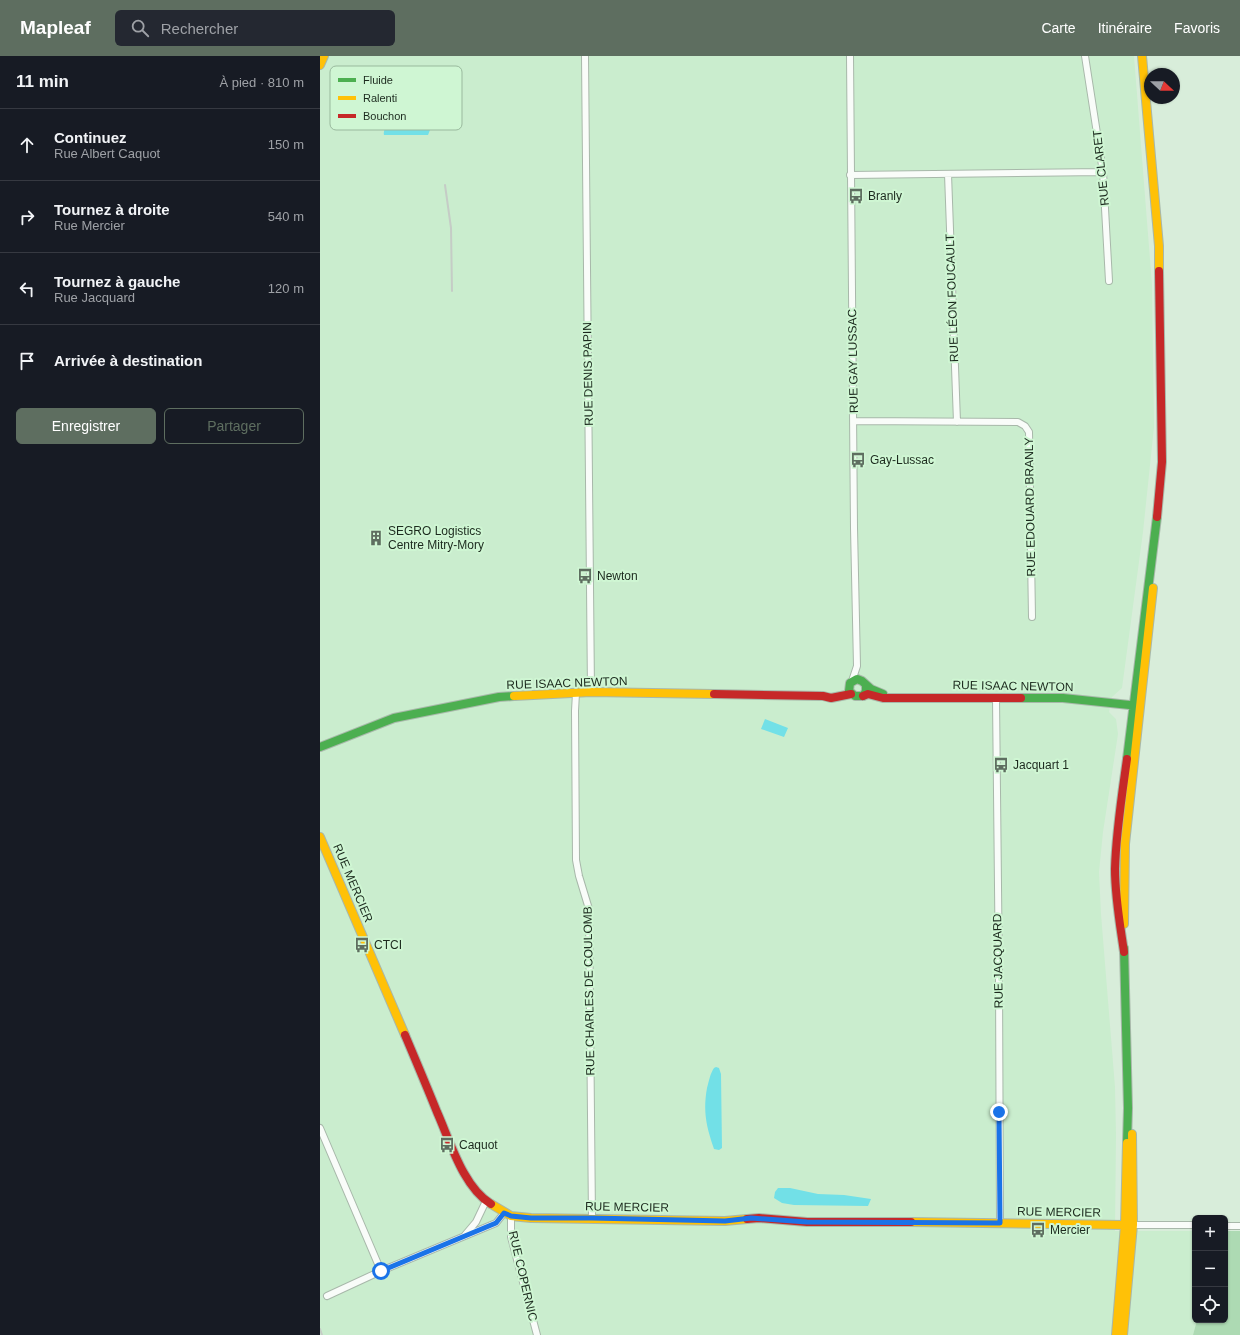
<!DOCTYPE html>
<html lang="fr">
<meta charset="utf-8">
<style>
body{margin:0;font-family:Helvetica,sans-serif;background:#242831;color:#f1f3f6}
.controls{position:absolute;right:12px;bottom:12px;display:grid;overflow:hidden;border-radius:6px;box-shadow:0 1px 3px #0004}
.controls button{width:36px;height:36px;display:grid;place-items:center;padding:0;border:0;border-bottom:1px solid #363941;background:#171b24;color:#f1f3f6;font:20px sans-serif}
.compass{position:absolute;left:824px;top:12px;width:36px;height:36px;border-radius:50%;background:#171b24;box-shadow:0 1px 3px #0004;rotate:112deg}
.stop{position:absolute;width:12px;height:12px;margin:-9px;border:3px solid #1a73e8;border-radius:50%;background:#fff}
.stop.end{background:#1a73e8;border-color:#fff;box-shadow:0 1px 4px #0008}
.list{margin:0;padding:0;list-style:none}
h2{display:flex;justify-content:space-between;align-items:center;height:52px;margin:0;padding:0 16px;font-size:17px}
h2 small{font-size:13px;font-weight:400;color:#9ea1a6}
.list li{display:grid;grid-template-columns:26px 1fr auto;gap:12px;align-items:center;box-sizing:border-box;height:72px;padding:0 16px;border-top:1px solid #363941}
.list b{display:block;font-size:15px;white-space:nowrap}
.list p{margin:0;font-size:13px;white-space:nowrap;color:#9ea1a6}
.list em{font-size:13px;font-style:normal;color:#9ea1a6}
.actions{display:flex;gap:8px;padding:12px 16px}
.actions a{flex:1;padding:9px 0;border:1px solid #5e6e60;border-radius:6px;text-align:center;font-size:14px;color:#5e6e60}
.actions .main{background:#5e6e60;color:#fff}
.icon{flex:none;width:22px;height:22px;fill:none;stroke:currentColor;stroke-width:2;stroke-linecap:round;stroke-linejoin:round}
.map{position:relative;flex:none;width:920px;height:1279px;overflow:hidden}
header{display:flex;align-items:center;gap:24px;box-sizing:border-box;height:56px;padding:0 20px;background:#5e6e60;color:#fff}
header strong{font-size:19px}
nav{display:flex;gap:22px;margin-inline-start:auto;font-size:14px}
.search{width:280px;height:36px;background:#242831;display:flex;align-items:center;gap:10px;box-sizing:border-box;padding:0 14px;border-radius:6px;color:#9ea1a6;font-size:15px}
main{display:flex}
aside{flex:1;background:#171b24}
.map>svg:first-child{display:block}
.built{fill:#caedce}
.green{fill:#addab3}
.water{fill:#72e0e7}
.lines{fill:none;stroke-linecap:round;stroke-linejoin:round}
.street-casing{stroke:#a8b8aa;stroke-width:8}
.fast-casing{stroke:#a8b8aa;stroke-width:10}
.slow-casing{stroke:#a8b8aa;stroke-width:10}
.jam-casing{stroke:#a8b8aa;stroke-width:10}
.street{stroke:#f9fcf9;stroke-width:6}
.fast{stroke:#4caf50;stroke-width:8}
.slow{stroke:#ffc107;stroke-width:8}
.jam{stroke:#c62828;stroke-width:8}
.rail{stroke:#c5ccc6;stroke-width:2}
.route{stroke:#1a73e8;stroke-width:5}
.labels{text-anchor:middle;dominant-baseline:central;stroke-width:4;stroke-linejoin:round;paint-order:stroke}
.street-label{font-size:12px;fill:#1c2a1e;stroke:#cff6d3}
.poi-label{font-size:12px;fill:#1c2a1e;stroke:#cff6d3;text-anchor:start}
.key{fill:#cff6d3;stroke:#99b99d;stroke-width:1}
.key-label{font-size:11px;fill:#1c2a1e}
</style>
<header>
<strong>Mapleaf</strong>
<div class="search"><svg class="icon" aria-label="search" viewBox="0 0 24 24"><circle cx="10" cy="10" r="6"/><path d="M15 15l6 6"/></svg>Rechercher</div>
<nav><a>Carte</a><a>Itinéraire</a><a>Favoris</a></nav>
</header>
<main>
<aside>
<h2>11 min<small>À pied · 810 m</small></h2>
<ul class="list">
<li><svg class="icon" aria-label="ahead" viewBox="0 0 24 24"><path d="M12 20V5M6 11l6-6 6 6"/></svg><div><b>Continuez</b><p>Rue Albert Caquot</p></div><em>150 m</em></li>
<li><svg class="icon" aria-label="right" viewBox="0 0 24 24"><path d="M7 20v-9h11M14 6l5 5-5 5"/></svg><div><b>Tournez à droite</b><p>Rue Mercier</p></div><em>540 m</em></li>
<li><svg class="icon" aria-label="left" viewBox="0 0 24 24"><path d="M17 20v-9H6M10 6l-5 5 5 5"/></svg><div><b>Tournez à gauche</b><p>Rue Jacquard</p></div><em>120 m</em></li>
<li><svg class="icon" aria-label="arrive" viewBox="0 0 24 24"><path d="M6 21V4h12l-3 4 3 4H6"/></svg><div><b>Arrivée à destination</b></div></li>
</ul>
<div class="actions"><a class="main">Enregistrer</a><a>Partager</a></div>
</aside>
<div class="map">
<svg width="920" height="1279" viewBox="0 0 920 1279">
<rect width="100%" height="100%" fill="#d8edda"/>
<!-- built -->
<path class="built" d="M0,0H814L832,229L834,371L823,476L802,632L792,641L789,656L796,663L798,678L783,776L779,816L781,858L795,1031L796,1079L795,1175H875V1264H877L873,1279H0Z"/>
<!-- green -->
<path class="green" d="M905,1175H920V1279H873L877,1264H905Z"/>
<!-- water -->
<path class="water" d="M66,26H67L109,43L110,74L108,79H64C62,73 72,64 72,55C73,46 68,38 64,30Z
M445,663L468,672L464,681L441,673Z
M396,1011L399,1012L401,1018L402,1092L399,1094L394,1093L393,1090C386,1069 383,1055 387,1032C389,1025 390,1018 394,1012Z
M458,1132H470L498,1138L524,1139L551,1143L548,1150L474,1149L462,1147L454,1142L455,1136Z"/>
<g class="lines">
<!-- street casing -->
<g class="street-casing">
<path id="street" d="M265,0L271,636
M530,0L534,472L537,610L532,625
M765,0L783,116L789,225
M628,118L637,366
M530,119L783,116
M534,365L698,366L705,370L709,376L712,561
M256,637L255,655L256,804L259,820L269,853L272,1162
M676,642L679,924L680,1167
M0,1072L61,1215
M191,1160V1181L217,1279
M809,1169H875
M905,1170H920
M145,1179L156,1166L166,1145
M7,1240L61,1215L176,1167L184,1157"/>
</g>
<!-- fast casing -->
<g class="fast-casing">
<path id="fast" d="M546,629V635L543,640H535L529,635L530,627L537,623L542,625L551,633L563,638
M701,642H743L819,650
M0,691L74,662L179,641L194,640
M807,703L837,461
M804,892L808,1052L807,1087"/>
</g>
<!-- slow casing -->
<g class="slow-casing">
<path id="slow" d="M822,0L839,190V215
M0,9L4,0
M194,640L271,636L394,638
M0,781L85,979
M804,868L805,788L833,532
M171,1148L191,1160L211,1162L405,1165L427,1163
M591,1166L805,1169
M796,1279L805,1169L807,1087
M803,1279L813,1169L812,1078"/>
</g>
<!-- jam casing -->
<g class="jam-casing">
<path id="jam" d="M837,461L842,406L839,215
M394,638L503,640L511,642L531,638
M543,640L548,638L563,642H701
M804,896C800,868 795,841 795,813C796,776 802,739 807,703
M85,979C96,1005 107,1031 117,1056C130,1085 143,1131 171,1148
M427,1163L439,1162L487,1166H591"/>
</g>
<!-- street -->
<use href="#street" class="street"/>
<!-- fast -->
<use href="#fast" class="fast"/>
<!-- slow -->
<use href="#slow" class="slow"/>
<!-- jam -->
<use href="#jam" class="jam"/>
<!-- rail -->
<path class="rail" d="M125,129L131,172L132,235
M0,1273L2,1279"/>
</g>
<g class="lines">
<!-- route -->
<path class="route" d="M61,1215L176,1167L184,1157L191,1160L211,1162H272L405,1165L431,1162L487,1166L680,1167L679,1056"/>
</g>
<!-- icons -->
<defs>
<g id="bus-bare" transform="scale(1.2)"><path d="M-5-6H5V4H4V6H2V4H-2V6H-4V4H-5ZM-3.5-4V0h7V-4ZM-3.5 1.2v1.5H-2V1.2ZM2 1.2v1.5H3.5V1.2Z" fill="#5e6e60" stroke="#cff6d3" stroke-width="2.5" paint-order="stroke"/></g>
<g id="building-bare" transform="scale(1.2)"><path d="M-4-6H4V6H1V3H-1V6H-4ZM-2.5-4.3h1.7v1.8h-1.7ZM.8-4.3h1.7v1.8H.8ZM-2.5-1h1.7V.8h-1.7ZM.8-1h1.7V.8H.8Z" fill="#5e6e60" stroke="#cff6d3" stroke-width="2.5" paint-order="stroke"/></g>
</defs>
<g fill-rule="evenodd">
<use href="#bus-bare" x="536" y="140"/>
<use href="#bus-bare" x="538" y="404"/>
<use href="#building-bare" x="56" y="482"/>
<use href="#bus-bare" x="265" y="520"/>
<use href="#bus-bare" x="681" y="709"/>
<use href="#bus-bare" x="42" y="889"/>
<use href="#bus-bare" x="127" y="1089"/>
<use href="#bus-bare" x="718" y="1174"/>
</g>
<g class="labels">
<!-- street labels -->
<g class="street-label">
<text transform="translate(781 112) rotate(-96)">RUE CLARET</text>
<text transform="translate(632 242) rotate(-92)">RUE LÉON FOUCAULT</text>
<text transform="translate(533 305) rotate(-91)">RUE GAY LUSSAC</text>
<text transform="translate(268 318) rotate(-91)">RUE DENIS PAPIN</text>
<text transform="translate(710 451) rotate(-91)">RUE EDOUARD BRANLY</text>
<text transform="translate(247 627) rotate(-2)">RUE ISAAC NEWTON</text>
<text transform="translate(693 630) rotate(1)">RUE ISAAC NEWTON</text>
<text transform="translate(33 827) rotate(67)">RUE MERCIER</text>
<text transform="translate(678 905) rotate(-91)">RUE JACQUARD</text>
<text transform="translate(269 935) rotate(-91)">RUE CHARLES DE COULOMB</text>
<text transform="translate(307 1151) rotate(1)">RUE MERCIER</text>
<text transform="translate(739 1156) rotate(1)">RUE MERCIER</text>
<text transform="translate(203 1220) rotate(77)">RUE COPERNIC</text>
</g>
<!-- poi labels -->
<g class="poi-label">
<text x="548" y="140">Branly</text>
<text x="550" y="404">Gay-Lussac</text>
<text x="68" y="475">SEGRO Logistics<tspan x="68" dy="14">Centre Mitry-Mory</tspan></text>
<text x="277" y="520">Newton</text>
<text x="693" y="709">Jacquart 1</text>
<text x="54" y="889">CTCI</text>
<text x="139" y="1089">Caquot</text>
<text x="730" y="1174">Mercier</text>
</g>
</g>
<!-- legend -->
<rect x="10" y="10" width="132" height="64" rx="6" class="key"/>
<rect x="18" y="22" width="18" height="4" fill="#4caf50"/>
<rect x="18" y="40" width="18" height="4" fill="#ffc107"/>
<rect x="18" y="58" width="18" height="4" fill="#c62828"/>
<g class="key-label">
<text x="43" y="28">Fluide</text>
<text x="43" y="46">Ralenti</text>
<text x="43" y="64">Bouchon</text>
</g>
</svg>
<div class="controls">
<button>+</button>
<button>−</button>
<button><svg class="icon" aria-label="locate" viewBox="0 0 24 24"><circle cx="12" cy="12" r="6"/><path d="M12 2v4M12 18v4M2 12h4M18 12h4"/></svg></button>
</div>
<svg class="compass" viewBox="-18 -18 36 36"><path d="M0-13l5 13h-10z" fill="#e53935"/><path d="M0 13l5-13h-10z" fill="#9ea1a6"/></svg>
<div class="stop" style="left:61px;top:1215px"></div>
<div class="stop end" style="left:679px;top:1056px"></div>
</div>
</main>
